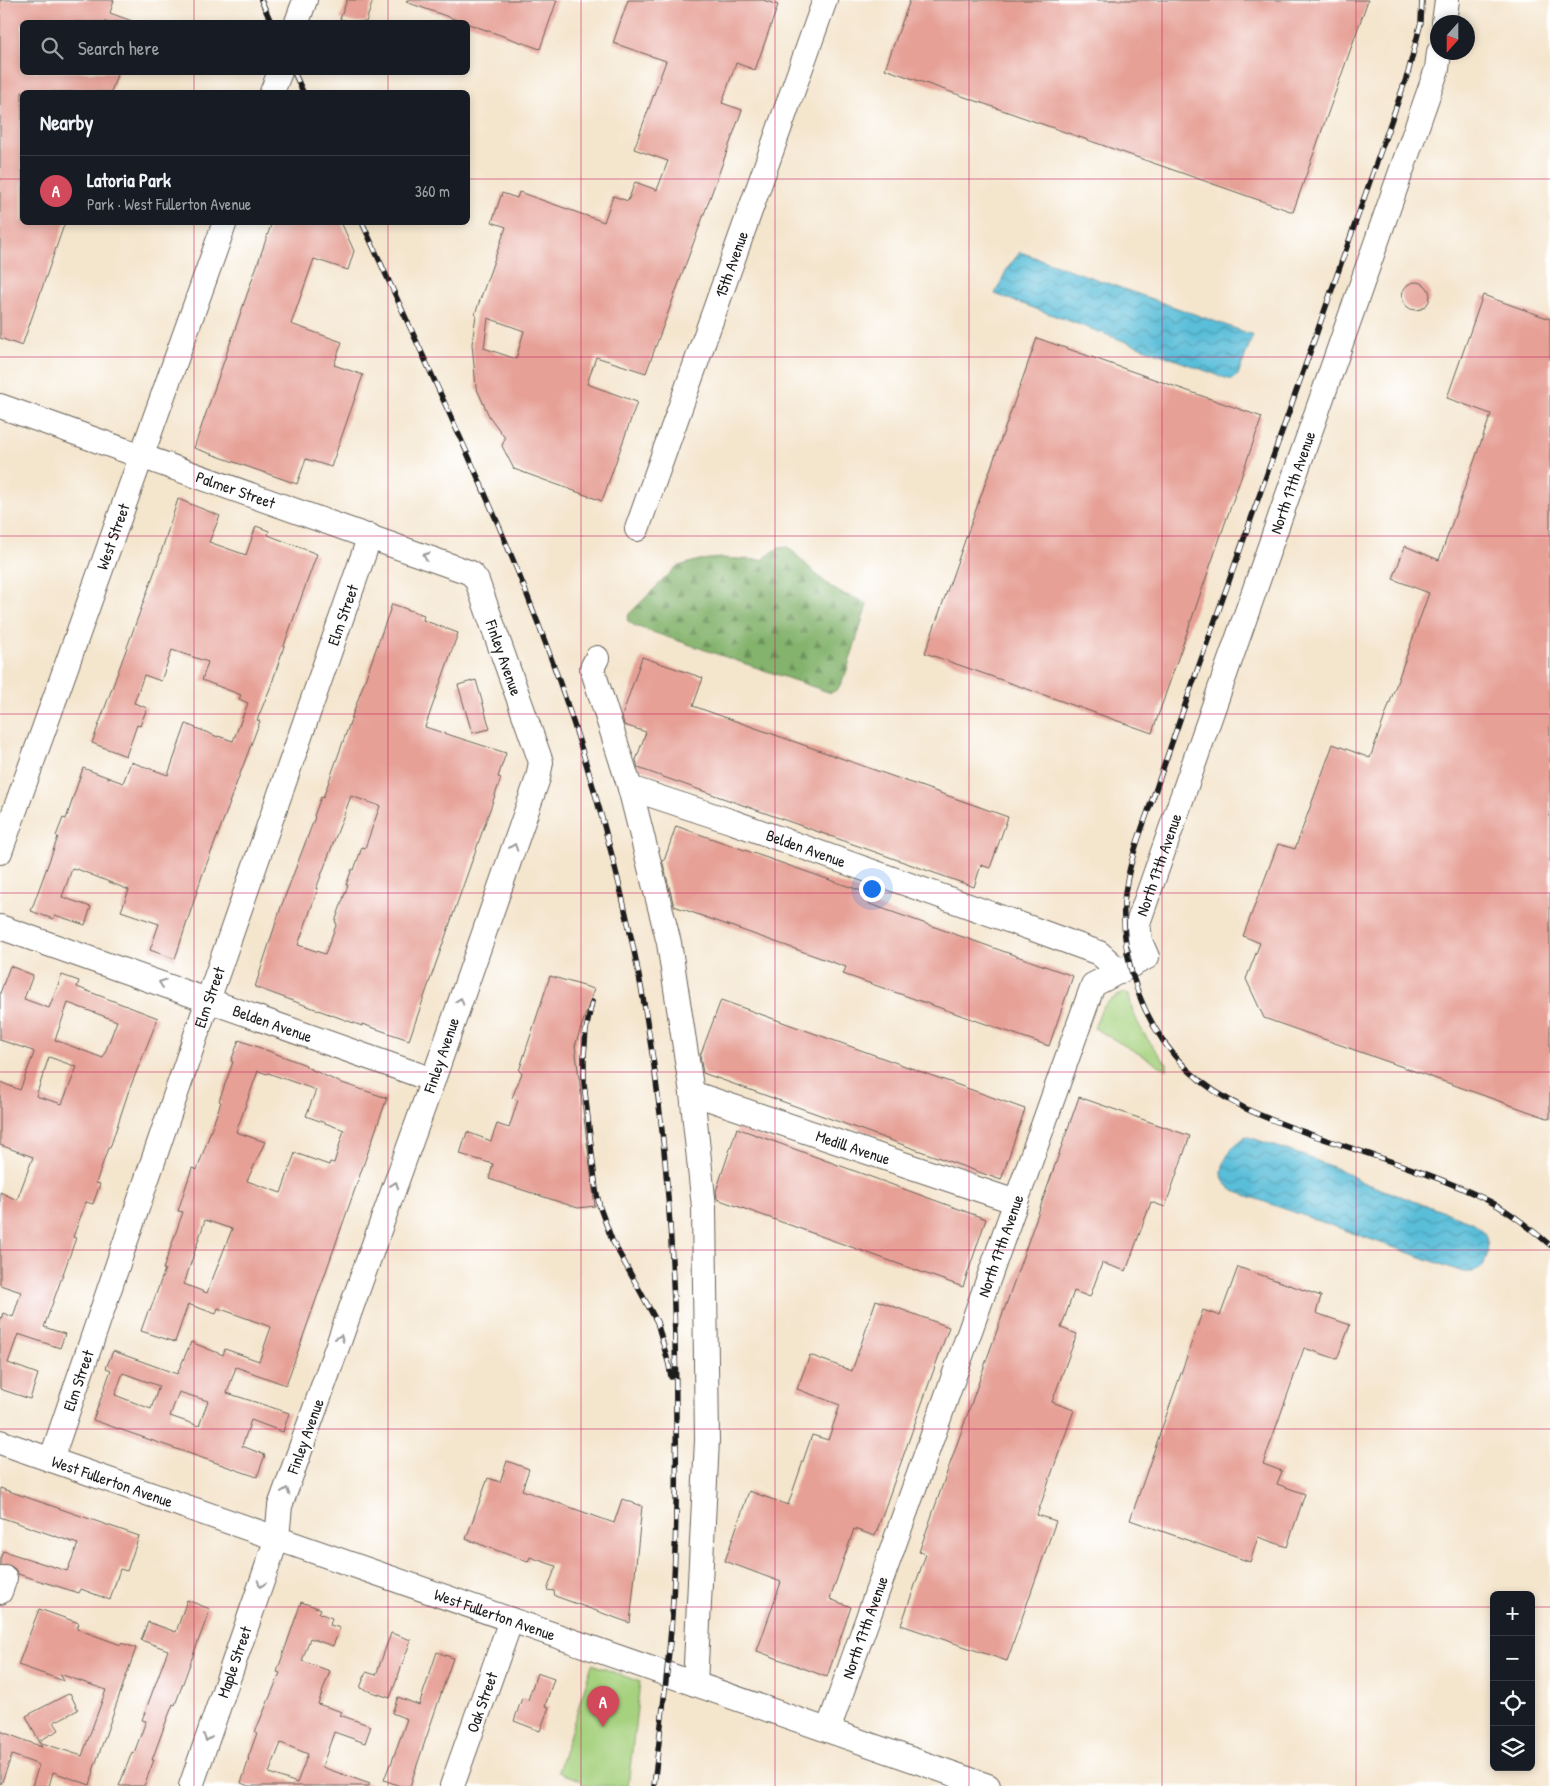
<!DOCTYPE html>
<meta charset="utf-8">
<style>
body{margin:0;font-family:"Patrick Hand",sans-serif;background:#242831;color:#f1f3f6}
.controls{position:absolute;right:15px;bottom:15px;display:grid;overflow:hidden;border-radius:8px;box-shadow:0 2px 8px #0003}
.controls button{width:45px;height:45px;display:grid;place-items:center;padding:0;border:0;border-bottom:1px solid #363941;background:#171b24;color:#f1f3f6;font:25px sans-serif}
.compass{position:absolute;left:1430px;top:15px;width:45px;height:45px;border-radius:50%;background:#171b24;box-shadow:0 2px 8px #0003;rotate:201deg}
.you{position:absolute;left:871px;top:888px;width:18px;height:18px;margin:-12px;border:4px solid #fff;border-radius:50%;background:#1a73e8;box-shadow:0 0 0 8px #1a73e833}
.badge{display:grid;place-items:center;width:32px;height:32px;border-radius:50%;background:#d1495b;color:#fff;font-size:16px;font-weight:700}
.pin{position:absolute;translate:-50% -41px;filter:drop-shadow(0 1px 2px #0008)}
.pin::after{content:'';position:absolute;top:26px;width:18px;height:15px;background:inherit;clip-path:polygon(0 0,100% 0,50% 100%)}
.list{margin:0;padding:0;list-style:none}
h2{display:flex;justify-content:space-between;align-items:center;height:65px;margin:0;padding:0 20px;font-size:21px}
h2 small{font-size:16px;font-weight:400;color:#9ea1a6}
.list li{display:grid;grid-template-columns:32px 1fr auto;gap:15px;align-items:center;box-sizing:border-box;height:70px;padding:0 20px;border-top:1px solid #363941}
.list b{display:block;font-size:19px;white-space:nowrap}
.list p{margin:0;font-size:16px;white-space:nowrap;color:#9ea1a6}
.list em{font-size:16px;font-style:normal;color:#9ea1a6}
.icon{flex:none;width:28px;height:28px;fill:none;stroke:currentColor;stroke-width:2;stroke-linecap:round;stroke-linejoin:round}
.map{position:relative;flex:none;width:1550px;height:1786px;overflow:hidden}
.search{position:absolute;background:#171b24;box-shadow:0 2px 8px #0003;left:20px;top:20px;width:450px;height:55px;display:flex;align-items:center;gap:12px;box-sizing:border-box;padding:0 18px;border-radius:8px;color:#9ea1a6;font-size:19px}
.panel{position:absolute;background:#171b24;box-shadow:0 2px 8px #0003;left:20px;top:90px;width:450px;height:135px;border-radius:8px}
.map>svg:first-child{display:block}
.green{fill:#a6d17e;stroke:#61764d}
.forest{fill:url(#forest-firs);stroke:#506844}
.water{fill:url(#water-waves);stroke:#3b6d7a}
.building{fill:#e6a096;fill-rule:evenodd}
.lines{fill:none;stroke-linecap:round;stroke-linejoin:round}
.minor-casing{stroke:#68625a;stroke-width:26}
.minor{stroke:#fff;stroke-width:24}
.rail-casing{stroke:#1c1c1c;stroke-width:5.5}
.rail{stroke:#fff;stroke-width:4;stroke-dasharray:11;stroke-linecap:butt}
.oneway{stroke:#999}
.grid{fill:none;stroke:#c2185b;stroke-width:1;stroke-opacity:0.55}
.labels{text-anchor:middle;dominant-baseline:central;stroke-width:4;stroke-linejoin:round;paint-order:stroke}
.street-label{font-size:16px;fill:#1c1c1c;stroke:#fff}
</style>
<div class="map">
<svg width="1550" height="1786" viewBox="0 0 1550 1786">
<defs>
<pattern id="forest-firs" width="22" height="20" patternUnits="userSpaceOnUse" patternTransform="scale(1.25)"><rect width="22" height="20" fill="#84b36d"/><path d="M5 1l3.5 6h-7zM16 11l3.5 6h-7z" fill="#6b9159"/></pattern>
<pattern id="water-waves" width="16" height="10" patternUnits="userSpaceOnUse" patternTransform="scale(1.25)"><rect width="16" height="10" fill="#5abed9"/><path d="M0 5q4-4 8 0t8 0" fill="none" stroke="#4a9aaf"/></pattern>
</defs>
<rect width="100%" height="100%" fill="#fff"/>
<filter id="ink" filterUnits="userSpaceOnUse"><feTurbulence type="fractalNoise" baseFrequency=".02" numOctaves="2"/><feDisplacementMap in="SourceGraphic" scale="10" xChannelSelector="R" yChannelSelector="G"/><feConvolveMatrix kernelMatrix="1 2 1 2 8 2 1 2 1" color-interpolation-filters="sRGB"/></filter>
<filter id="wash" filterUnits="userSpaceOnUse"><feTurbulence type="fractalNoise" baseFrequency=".0096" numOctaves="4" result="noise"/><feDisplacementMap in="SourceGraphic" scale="20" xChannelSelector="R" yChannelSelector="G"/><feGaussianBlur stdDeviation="1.12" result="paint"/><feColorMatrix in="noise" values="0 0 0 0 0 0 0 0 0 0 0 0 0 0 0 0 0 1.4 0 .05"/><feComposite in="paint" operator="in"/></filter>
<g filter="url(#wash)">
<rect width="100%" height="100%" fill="#f4e5cd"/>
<!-- green -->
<path class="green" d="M1123,993L1129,995C1133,1022 1150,1044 1167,1064V1070L1094,1028C1102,1007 1102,1004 1123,993Z
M592,1664L640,1682L628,1786H585L580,1780L558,1772Z"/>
<!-- forest -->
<path class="forest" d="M788,547C802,560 823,583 839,592C848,597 859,597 867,605L846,673L838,689L831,693L635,626L627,620L629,614L676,567L699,560L721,558L762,560L778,548Z"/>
<!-- water -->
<path class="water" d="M1020,252L1253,335L1238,375L1231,380L995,294L1007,269Z
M1246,1136L1307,1157L1343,1171L1364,1183L1472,1222C1475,1225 1480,1227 1482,1230C1490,1239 1490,1263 1478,1270C1473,1273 1468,1272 1463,1272L1234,1191C1230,1187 1224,1184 1223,1179C1218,1165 1234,1142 1246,1136Z"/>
<g id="blocks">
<!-- building -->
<path class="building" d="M0,0H114L110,13L132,21V22H22V72H118L111,92H22V222H65L22,346L0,338Z
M347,0H373L366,22H352L340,19Z
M407,0H557L540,49L406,2Z
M628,0H763L778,5L755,70L736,63L722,103L742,110L646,373L596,357L587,384L637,402L602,501L514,469L502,446L505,438L489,416L476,387L472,344L476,315L475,314L506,227L492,222L502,193L517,198L519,192L604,222L613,196L628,201L635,182L657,190L668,161L634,149L666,61L613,43ZM488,318L524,331L516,359L484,348Z
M910,0H1368L1293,212L885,69Z
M272,222H341L354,251L348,270L314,259L291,324L342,342L334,365L363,375L331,467L306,459L297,484L194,448Z
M1402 296a14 14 0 1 1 28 0a14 14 0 1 1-28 0Z
M1483,295L1550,319V1119L1264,1018L1246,979L1260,943L1243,936L1278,844L1295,849L1333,744L1370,758L1429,593L1393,579L1405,546L1439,560L1491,414L1447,398Z
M1037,338L1262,417L1152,733L925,653Z
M178,499L220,516L209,542L246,555L256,526L269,531L268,535L317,554L288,634L271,686L257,720L260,721L229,803H230L202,876L175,959L150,950L159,924L121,911L129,890L77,869L76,870L72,869L62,897L91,907L85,925L55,915L53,919L31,911L58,837L56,836L63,818L66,819L83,768L123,783L131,762L168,775L186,724L218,737V736L233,741L248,703L239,699L241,695L202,680L208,662L172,650L161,681L144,675L134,703L147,708L140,726L137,725L126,756L92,743L157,565Z
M392,604L424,615L423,620L458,633L425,727L506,753L498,777L501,778L486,821L409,1040L362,1024V1026L255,987L281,907L315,817L314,816L321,797L323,798ZM351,796L380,806L365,848L362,847L354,870L352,869L346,885H348L335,922L337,923L325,954L298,945L318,889H316Z
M642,657L703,678L693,706L1008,817L990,868L981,865L974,887L638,768L636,760L646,732L624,725L622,716Z
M476,680L490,729L472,733L458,685Z
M676,826L870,894L867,903L1073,976L1049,1046L843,974L846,967L674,906L662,860L664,861Z
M10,966L33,975L24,999L49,1008L62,975L79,981L77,987L158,1018L128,1093L110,1148H108L96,1183L100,1184L93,1204L86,1202L73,1237L76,1238L44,1327L65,1334L60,1348L18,1334L8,1363L38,1374L30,1399L0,1389V1322L3,1313L13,1317L21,1292L0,1285V1192L17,1200L33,1157L0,1145V1082L20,1090L34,1053L33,1051L0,1040V993ZM68,1003L117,1021L103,1058L55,1040ZM49,1057L77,1067L62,1104L36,1096Z
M550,976L594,989L575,1046L595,1206L578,1208L489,1179L493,1164L460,1154L467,1132L491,1141L497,1124L509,1128L518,1100L512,1098L522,1073L519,1071Z
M721,1000L1025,1109L1001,1180L703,1073L700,1056Z
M239,1040L306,1065V1067L339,1082L387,1098L286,1385L236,1367L227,1393L289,1413L283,1432L251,1420L242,1446L265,1455L257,1477L93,1420L111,1370L106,1368L113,1351L177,1374L191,1342L223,1355L225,1349L259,1361L261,1356L271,1327L218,1308L216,1314L188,1304L175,1342L141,1331L148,1311H150L165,1269H163L183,1212L178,1211L186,1186L192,1168L197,1170L221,1102L219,1101L233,1062L231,1061ZM258,1071L267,1074L268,1073L316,1090L306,1116L344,1130L334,1163L330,1162L329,1165L295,1153L281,1193L247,1181L265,1142L236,1132ZM205,1220L232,1229L207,1293L184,1284ZM123,1373L159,1386L151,1409L115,1395ZM179,1392L208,1401L199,1426L170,1416Z
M1079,1097L1190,1136L1165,1207L1151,1202L1126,1271L1102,1263L1090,1297L1074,1291L1061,1328L1077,1334L1052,1402L1074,1410L1037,1515L1056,1521L1007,1661L901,1625L926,1554L919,1552Z
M737,1128L986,1219L963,1287L717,1199L716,1191Z
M1238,1267L1321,1296L1316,1313L1350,1325L1337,1359L1304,1348L1263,1464L1282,1471L1277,1484L1305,1494L1287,1547L1258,1537L1250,1562L1130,1520L1203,1310L1220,1316Z
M876,1300L949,1327L875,1536L854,1529L830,1599L851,1607L827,1677L757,1651L781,1582L725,1561L749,1491L788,1505L812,1435L828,1440L840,1405L797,1389L810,1355L852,1371Z
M507,1461L529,1469L522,1490L614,1523L622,1499L642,1506L630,1623L555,1596L554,1591L547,1590L556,1566L530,1557L528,1562L466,1539L488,1478L500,1482Z
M0,1488L139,1536L127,1571L120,1569L110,1600L81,1589L79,1593L18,1574L15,1569L9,1565L0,1566V1559L3,1551L67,1571L78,1544L0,1517Z
M187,1600L210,1609L175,1705L173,1704L164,1727L152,1760H154L144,1786H119L132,1752L134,1753L146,1721L142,1720L168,1650L141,1640L148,1622L176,1632Z
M301,1602L321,1609L319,1613L332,1618L330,1625L340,1628L333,1646L310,1638L302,1661L330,1671L318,1704L342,1712L340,1715L371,1726L365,1743L334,1732L322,1767L370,1784L369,1786H248L241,1783L249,1759L248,1758L257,1733L255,1732L280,1673L277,1672ZM281,1743L308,1754L297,1783L269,1773Z
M39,1609L79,1623L77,1629L121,1645V1643L136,1648L93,1771H94L90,1785L53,1772L49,1786H32L39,1765L12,1755L1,1784L0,1783V1731L42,1747L39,1742L82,1756L106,1690L60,1674L64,1681L18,1665Z
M391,1633L411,1640L390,1698L360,1688L366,1672L376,1675Z
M437,1652L453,1658L410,1786H400L384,1780L390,1764H391L407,1719L392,1713L398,1697L419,1705Z
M537,1673L554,1679L545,1706L549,1707L540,1731L514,1721L522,1698L528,1700Z
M70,1693L78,1710L54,1722L59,1730L39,1741L26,1716Z"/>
</g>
</g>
<g filter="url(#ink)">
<use href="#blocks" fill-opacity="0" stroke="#68625a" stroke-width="1"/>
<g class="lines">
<!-- minor casing -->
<g class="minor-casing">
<g id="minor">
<path d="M297,22L305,0"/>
<path d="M1444,22L1447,0"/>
<path d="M272,92L280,72"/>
<path id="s1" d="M0,406L471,573L477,581L541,762L538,778L433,1080L280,1506L277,1538L191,1786"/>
<path id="s2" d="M637,529L825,0"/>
<path d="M597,658L592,668L630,788L669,943L692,1093L704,1207L707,1440L695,1684"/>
<path id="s3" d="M630,788L733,822L1036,930L1099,953L1119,971"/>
<path id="s4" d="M0,852L225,222"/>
<path id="s5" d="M0,927L433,1080"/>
<path id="s6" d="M692,1093L1016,1202"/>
<path id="s7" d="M0,1442L988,1786"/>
<path id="s8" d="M51,1460L208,1000L370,536"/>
<path d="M0,1592L5,1578"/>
<path id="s9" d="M828,1730L1093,985L1147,957L1140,941L1138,923L1437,69L1439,52"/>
<path id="s10" d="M452,1786L511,1620"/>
</g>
</g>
<!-- minor -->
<use href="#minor" class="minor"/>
<!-- rail casing -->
<g class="rail-casing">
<path id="rail" d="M261,0L271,22
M1422,0L1421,22L1408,73C1343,258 1278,444 1212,629C1193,682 1174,736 1156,789C1143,826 1127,864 1124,903C1121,963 1144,1028 1188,1070C1225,1105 1271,1120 1318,1137C1374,1156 1438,1175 1491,1202C1512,1213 1531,1229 1550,1245
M294,72L303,92
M362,222C440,395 525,566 581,747C619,868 647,995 661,1121C672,1221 676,1321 676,1421C677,1486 676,1551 672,1616C668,1673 660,1730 654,1786
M592,1002L586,1030L584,1056V1083L596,1190L600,1208L612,1240L657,1322L669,1365L671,1377"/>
</g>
<!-- rail -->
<use href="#rail" class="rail"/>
</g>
<!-- one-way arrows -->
<defs><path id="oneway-chevron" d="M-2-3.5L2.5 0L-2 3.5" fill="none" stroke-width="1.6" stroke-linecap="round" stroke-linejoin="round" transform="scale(1.25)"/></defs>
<g class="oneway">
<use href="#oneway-chevron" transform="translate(426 556) rotate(-161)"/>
<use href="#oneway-chevron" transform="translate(514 847) rotate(-71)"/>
<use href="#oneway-chevron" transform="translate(162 983) rotate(-161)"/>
<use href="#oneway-chevron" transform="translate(460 1001) rotate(-71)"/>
<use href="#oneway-chevron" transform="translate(395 1185) rotate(-70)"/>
<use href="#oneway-chevron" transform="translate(340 1338) rotate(-70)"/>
<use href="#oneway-chevron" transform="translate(286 1491) rotate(-70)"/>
<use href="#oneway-chevron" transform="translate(261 1584) rotate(109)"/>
<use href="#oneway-chevron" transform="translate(207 1738) rotate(109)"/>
</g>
</g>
<!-- grid -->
<path class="grid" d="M194,0V22M388,0V22M581,0V1786M775,0V1786M969,0V1786M1162,0V1786M1356,0V1786M194,72V92M388,72V92M0,179H22M468,179H1550M194,222V1786M388,222V1786M0,357H1550M0,536H1550M0,714H1550M0,893H1550M0,1072H1550M0,1250H1550M0,1429H1550M0,1607H1494M1531,1607H1550"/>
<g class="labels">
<!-- street labels -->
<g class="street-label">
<text stroke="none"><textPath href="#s2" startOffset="281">15th Avenue</textPath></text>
<text stroke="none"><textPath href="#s9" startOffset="1354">North 17th Avenue</textPath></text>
<text stroke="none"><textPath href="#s1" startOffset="250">Palmer Street</textPath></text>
<text stroke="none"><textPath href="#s4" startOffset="335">West Street</textPath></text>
<text stroke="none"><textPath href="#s8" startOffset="894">Elm Street</textPath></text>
<text stroke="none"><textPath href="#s1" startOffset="591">Finley Avenue</textPath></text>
<text stroke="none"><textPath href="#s3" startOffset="186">Belden Avenue</textPath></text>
<text stroke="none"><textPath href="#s9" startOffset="949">North 17th Avenue</textPath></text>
<text stroke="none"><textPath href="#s8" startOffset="489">Elm Street</textPath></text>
<text stroke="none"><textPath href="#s5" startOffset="289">Belden Avenue</textPath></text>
<text transform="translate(441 1055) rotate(-71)">Finley Avenue</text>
<text stroke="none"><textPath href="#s6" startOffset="170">Medill Avenue</textPath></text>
<text stroke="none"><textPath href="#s9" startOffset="514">North 17th Avenue</textPath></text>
<text stroke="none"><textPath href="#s8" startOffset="84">Elm Street</textPath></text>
<text transform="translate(305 1436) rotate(-70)">Finley Avenue</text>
<text stroke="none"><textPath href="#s7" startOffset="119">West Fullerton Avenue</textPath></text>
<text stroke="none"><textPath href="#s7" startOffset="524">West Fullerton Avenue</textPath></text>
<text stroke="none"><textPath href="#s9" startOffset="109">North 17th Avenue</textPath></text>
<text transform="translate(234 1662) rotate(-71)">Maple Street</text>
<text stroke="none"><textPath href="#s10" startOffset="89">Oak Street</textPath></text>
</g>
</g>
</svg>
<div class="controls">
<button>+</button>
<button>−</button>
<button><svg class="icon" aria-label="locate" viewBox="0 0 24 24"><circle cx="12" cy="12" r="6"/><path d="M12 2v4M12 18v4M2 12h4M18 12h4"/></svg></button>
<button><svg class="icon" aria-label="layers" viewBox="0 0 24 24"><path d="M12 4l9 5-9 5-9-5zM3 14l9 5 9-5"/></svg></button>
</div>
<svg class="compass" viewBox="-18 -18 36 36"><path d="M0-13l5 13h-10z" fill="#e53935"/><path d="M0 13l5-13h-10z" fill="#9ea1a6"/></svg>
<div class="you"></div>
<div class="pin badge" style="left:603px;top:1727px">A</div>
<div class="search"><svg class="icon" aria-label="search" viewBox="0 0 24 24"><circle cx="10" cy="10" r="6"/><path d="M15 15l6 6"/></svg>Search here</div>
<section class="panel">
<h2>Nearby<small></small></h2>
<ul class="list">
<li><span class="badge">A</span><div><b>Latoria Park</b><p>Park · West Fullerton Avenue</p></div><em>360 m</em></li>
</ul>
</section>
</div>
